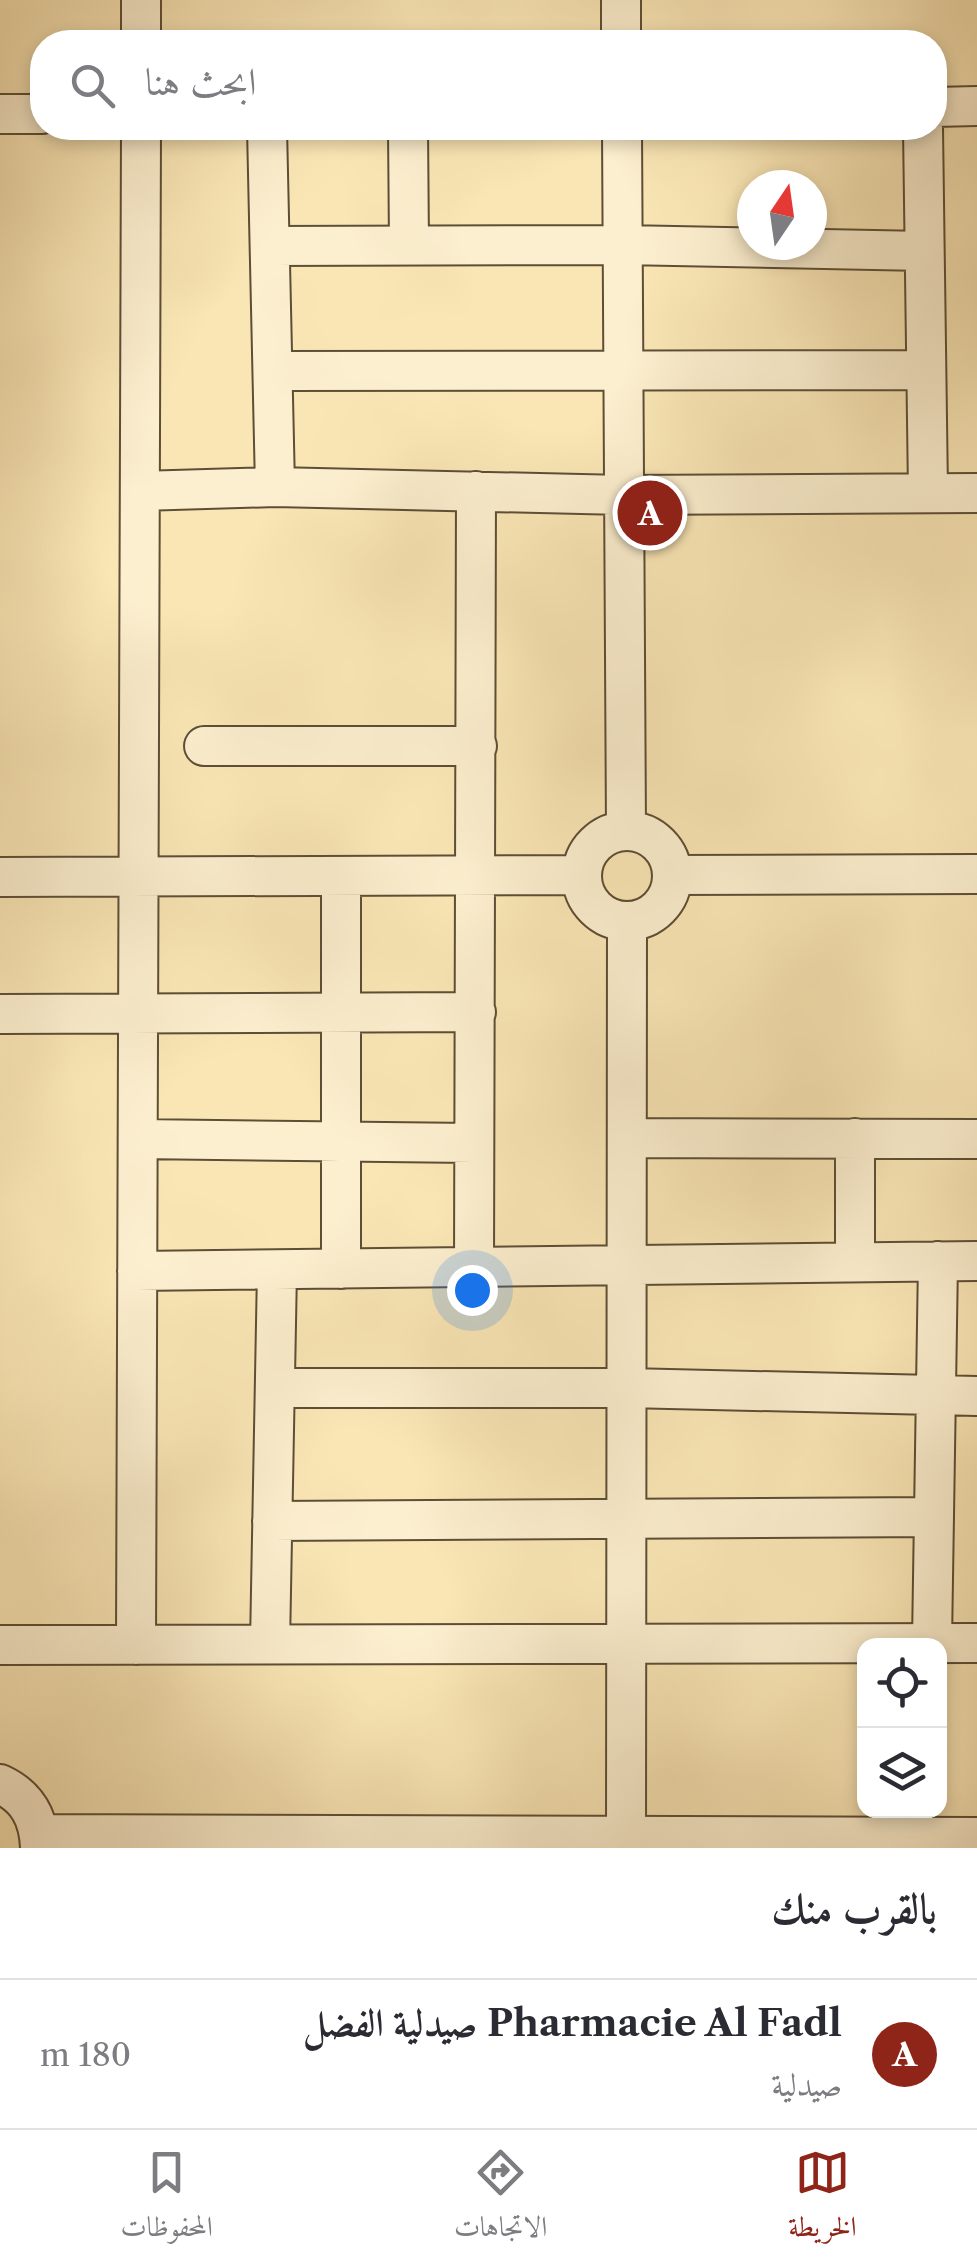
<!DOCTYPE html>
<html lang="ar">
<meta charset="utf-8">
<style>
body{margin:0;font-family:"Libre Caslon Text",Amiri,serif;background:#f7f7f7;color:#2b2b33;direction:rtl}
.controls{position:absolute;right:30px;bottom:30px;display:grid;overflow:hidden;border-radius:20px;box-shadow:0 5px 15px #0003}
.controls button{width:90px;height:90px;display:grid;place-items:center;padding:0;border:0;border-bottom:2px solid #e1e1e2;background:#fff;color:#2b2b33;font:50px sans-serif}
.compass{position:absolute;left:737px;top:170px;width:90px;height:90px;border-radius:50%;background:#fff;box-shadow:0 5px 15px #0003;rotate:13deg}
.you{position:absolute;left:472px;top:1290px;width:35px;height:35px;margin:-25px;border:8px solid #fff;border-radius:50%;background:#1a73e8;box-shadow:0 0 0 15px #1a73e833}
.badge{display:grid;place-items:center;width:65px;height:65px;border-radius:50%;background:#8f2418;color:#fff;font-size:32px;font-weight:700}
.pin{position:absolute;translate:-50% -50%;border:5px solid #fff;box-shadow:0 2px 10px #0006}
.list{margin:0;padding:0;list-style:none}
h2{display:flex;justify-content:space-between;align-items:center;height:130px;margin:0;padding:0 40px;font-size:42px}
h2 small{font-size:32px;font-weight:400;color:#7c7c81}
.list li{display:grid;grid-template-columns:65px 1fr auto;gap:30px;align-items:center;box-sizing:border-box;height:150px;padding:0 40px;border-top:2px solid #e1e1e2}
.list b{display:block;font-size:38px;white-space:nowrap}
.list p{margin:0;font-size:32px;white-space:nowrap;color:#7c7c81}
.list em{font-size:32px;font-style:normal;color:#7c7c81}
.icon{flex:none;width:55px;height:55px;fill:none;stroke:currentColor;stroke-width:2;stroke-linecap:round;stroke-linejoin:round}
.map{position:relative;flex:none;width:977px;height:1848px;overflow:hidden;direction:ltr}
.search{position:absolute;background:#fff;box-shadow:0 5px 15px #0003;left:30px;right:30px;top:30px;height:110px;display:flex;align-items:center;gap:25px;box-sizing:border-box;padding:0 35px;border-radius:40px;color:#7c7c81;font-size:38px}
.sheet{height:280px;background:#fff}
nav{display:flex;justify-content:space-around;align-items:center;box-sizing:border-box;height:140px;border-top:2px solid #e1e1e2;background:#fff;font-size:28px;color:#7c7c81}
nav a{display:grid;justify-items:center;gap:5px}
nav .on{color:#8f2418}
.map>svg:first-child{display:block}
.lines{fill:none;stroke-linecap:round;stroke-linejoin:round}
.minor-casing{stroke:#5d4e36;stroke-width:42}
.minor{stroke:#fcefcf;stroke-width:38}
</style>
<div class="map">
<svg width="977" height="1848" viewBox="0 0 977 1848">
<rect width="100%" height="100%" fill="#fae6b5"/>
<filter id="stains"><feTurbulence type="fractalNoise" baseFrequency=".002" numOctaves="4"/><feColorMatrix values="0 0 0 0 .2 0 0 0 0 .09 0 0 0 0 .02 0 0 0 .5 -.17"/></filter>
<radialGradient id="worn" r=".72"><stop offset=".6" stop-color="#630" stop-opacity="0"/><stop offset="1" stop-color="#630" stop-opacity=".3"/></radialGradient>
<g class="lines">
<!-- minor casing -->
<g class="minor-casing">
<path id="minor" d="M621,0V42
M141,42V0
M934,107L977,106
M0,114H42
M267,128L275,487
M408,128L409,245
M622,128L626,831
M923,128L928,492
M270,246L623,245L924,251
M273,371L925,370
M140,491L275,487L623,495L977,493
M204,746H477
M582 876a45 45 0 1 1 90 0a45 45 0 1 1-90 0Z
M673,875L977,874
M0,877L582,875
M0,1014L476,1012
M627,1138L977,1139
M855,1138V1262
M138,1139L472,1143
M341,1269V876
M474,1269L476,491
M137,1271L977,1261
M275,1388H627L977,1396
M272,1521L934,1517
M932,1642L938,1261
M270,1644L277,1270
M0,1645L977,1643
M136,1645L141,128
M0,1784C28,1797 39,1818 40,1848
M39,1834L977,1837
M626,1848L627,922"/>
</g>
<!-- minor -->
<use href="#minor" class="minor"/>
</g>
<rect width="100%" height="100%" filter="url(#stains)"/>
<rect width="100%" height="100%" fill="url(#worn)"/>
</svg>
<div class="controls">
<button><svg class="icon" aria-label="locate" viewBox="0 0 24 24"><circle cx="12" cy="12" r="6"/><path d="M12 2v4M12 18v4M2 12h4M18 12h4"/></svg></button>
<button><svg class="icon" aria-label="layers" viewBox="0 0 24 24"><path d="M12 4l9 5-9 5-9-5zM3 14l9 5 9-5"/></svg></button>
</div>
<svg class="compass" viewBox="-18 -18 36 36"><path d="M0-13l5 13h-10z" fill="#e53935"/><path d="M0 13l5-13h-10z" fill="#7c7c81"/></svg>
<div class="you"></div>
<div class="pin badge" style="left:650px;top:513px">A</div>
<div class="search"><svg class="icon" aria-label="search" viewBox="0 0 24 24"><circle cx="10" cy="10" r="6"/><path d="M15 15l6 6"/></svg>ابحث هنا</div>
</div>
<section class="sheet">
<h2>بالقرب منك<small></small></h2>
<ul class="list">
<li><span class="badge">A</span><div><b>Pharmacie Al Fadl صيدلية الفضل</b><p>صيدلية</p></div><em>180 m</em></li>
</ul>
</section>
<nav>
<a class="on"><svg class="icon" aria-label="map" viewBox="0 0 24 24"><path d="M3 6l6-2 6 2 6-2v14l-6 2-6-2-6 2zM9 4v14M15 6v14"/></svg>الخريطة</a>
<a><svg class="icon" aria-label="directions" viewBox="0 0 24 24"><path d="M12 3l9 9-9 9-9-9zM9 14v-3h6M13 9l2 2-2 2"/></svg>الاتجاهات</a>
<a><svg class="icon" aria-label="saved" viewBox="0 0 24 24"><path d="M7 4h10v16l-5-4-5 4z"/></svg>المحفوظات</a>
</nav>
